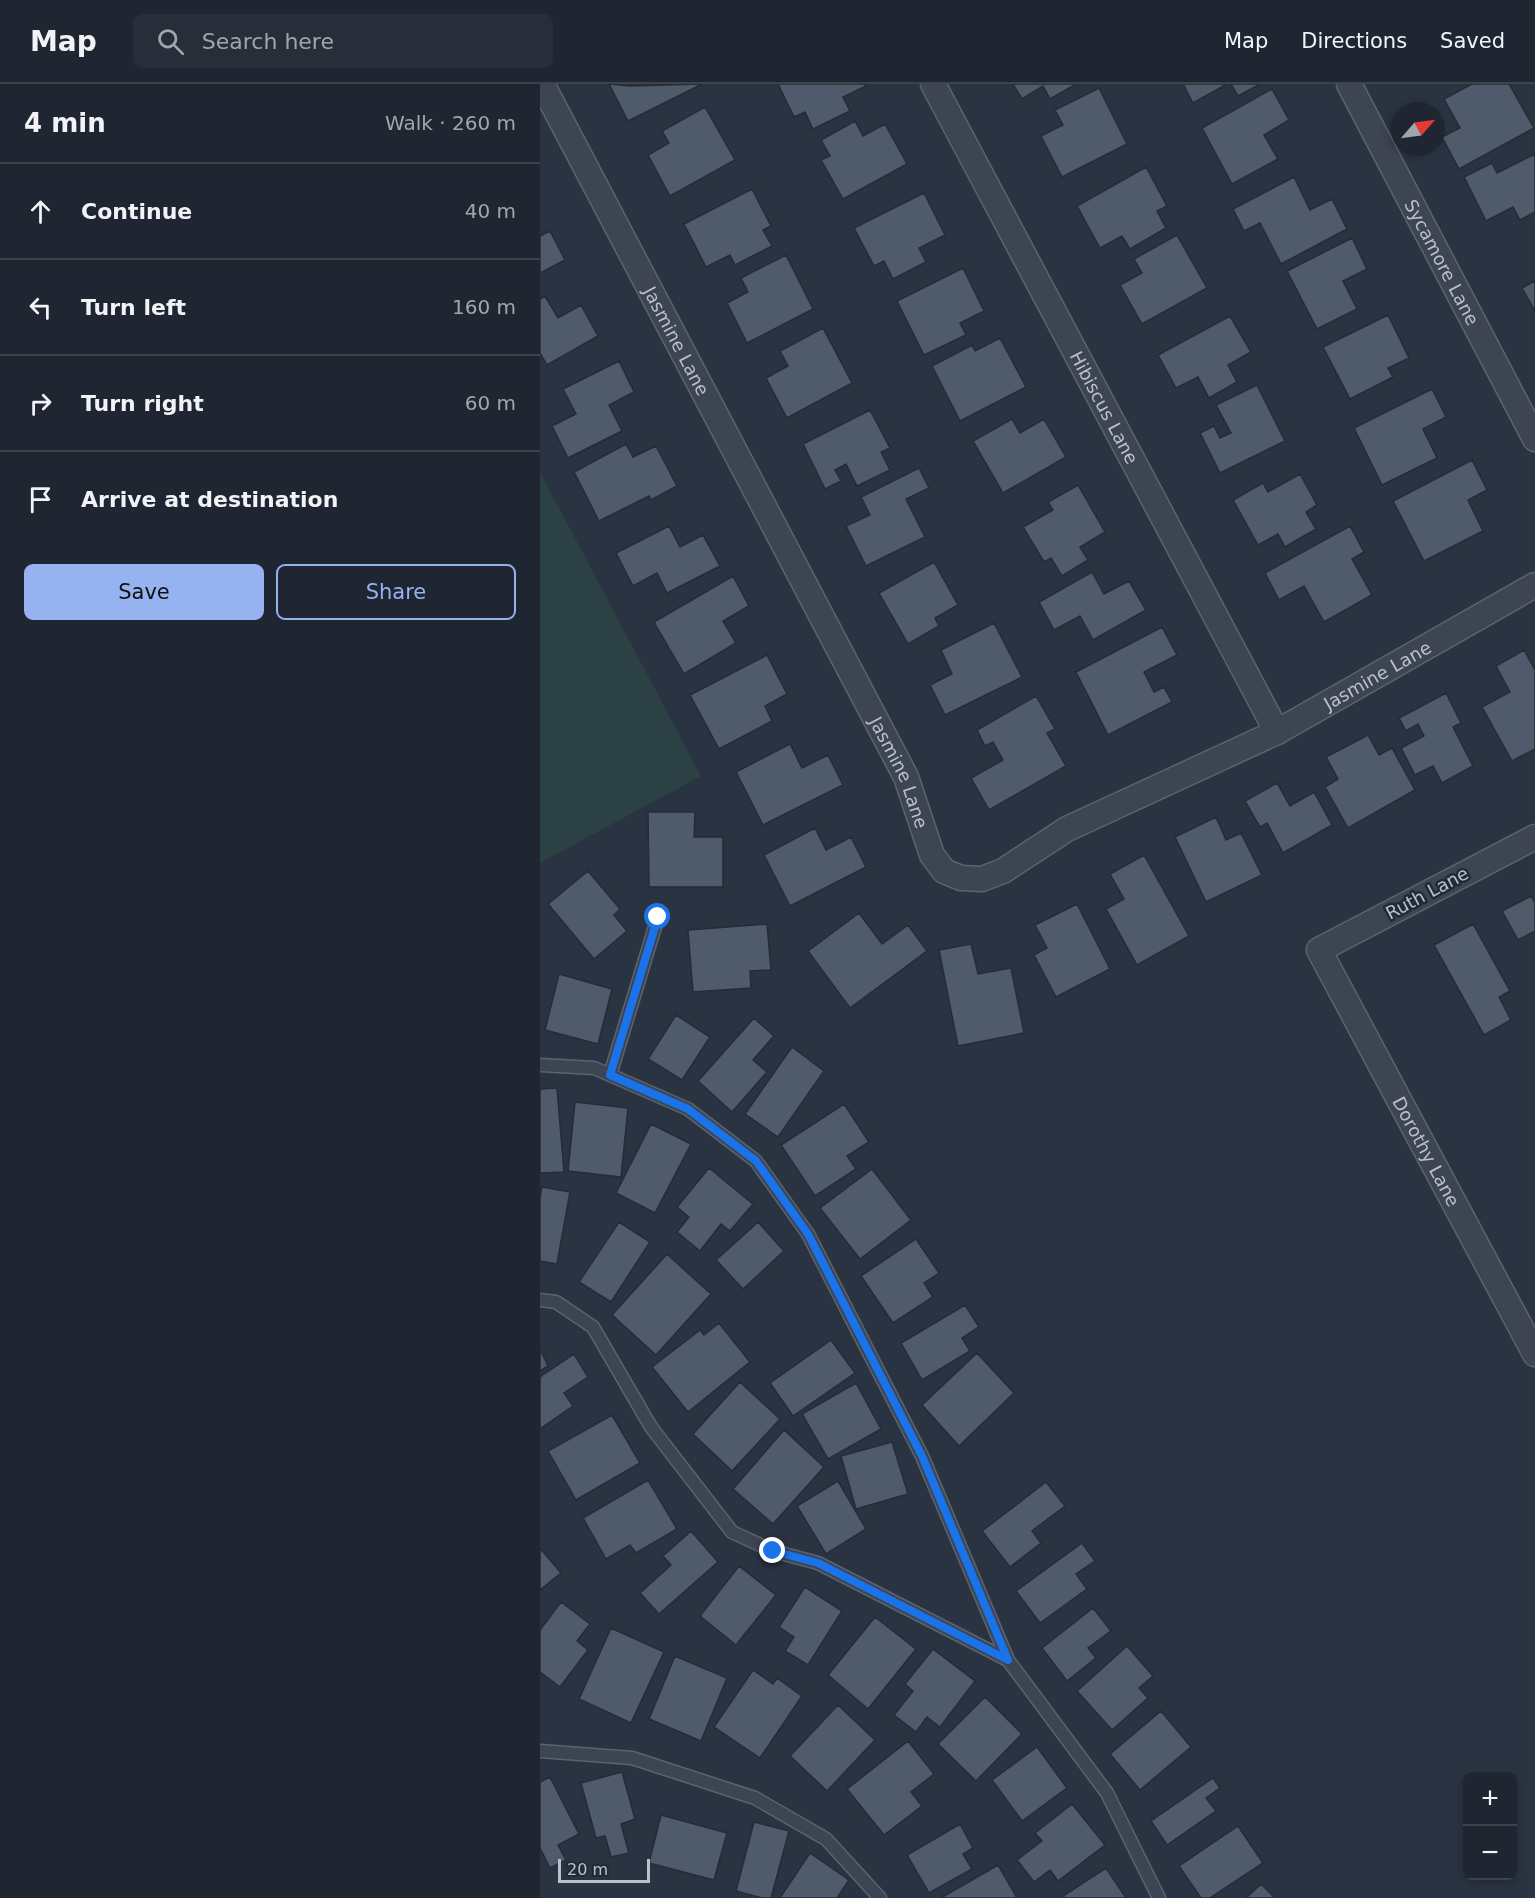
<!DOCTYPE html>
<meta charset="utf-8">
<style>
body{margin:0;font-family:"DejaVu Sans",sans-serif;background:#272e3a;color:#f1f3f6}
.controls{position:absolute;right:18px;bottom:18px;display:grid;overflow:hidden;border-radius:9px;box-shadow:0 3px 9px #0003}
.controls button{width:54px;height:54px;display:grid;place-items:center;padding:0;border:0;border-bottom:2px solid #3c434d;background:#1f2632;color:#f1f3f6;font:30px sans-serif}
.compass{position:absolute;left:851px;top:18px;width:54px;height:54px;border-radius:50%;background:#1f2632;box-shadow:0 3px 9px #0003;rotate:62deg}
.scale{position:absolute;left:18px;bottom:15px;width:92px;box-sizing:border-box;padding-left:6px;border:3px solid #bac0cc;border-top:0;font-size:16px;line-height:21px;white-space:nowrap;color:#bac0cc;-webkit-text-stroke:4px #212a37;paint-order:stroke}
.stop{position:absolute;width:18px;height:18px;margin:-14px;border:4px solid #1a73e8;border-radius:50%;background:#fff}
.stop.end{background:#1a73e8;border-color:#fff;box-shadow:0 2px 6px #0008}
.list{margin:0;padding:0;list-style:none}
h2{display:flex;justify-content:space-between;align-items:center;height:78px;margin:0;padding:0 24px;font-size:26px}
h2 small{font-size:20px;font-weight:400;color:#a1a5ac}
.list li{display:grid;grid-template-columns:39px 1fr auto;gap:18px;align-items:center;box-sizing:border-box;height:96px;padding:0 24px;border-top:2px solid #3c434d}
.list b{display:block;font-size:22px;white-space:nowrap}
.list em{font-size:20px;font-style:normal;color:#a1a5ac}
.actions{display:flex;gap:12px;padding:18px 24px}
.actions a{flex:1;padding:14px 0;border:2px solid #95b2f1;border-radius:9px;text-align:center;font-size:21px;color:#95b2f1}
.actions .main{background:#95b2f1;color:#111}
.icon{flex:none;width:33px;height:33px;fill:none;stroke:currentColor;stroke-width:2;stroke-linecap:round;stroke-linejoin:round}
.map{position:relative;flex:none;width:995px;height:1814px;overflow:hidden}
header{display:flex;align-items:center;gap:36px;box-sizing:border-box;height:84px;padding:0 30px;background:#1f2632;border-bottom:2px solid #3c434d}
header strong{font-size:28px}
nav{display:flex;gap:33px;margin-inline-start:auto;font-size:21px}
.search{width:420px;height:54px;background:#272e3a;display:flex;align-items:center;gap:15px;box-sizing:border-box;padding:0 21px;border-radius:9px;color:#a1a5ac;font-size:22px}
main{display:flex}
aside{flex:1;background:#1f2632}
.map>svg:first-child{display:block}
.green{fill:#2c4144}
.building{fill:#4f5a6b;stroke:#232c39;stroke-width:1.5}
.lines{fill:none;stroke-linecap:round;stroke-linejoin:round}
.lane-casing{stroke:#5b636f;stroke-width:15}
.street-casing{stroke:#5b636f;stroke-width:27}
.lane{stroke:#3d4552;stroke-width:12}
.street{stroke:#3d4552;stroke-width:24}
.route{stroke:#1a73e8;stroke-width:8}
.labels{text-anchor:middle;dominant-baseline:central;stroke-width:5;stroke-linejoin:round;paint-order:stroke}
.street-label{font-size:18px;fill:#bac0cc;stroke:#212a37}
</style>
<header>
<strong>Map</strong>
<div class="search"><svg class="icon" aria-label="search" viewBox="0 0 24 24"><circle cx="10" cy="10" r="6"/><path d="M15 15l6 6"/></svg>Search here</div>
<nav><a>Map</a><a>Directions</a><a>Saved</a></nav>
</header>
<main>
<aside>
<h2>4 min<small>Walk · 260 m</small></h2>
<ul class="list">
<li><svg class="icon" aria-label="ahead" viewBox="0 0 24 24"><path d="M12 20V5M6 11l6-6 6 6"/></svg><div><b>Continue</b></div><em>40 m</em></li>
<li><svg class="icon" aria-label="left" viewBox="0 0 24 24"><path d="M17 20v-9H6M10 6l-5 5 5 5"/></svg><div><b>Turn left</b></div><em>160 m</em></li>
<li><svg class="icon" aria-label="right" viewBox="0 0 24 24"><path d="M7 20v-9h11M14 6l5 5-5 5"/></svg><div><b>Turn right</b></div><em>60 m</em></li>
<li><svg class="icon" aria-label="arrive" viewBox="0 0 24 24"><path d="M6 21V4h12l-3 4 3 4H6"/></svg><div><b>Arrive at destination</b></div></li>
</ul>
<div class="actions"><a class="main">Save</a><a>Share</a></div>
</aside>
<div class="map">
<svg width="995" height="1814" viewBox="0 0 995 1814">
<rect width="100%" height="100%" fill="#293342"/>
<!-- green -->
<path class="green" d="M0,388L161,692L0,779Z"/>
<!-- building -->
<path class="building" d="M69,0L90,2L162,0L88,37Z
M238,0H324L326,2L303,13L310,27L273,45L265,28L254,33Z
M473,0H536L510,15L503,2L482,15Z
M643,0H687L653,19Z
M691,0H720L698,12Z
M932,0H969L994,44L919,85L902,53L920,44L904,15Z
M559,4L587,60L522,93L501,52L523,41L515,26Z
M732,5L749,36L724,51L738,75L692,100L662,44Z
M165,23L195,76L130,112L108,71L129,59L122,47Z
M315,37L323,52L345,40L367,80L303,115L281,76L290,72L281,56Z
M995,70V128L980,136L973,123L946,137L924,93L952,79L957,89Z
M606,83L627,122L617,127L626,144L590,165L582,152L560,164L537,122Z
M754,93L770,126L792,115L807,145L741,180L720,139L704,147L693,125Z
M212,105L231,142L223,146L232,162L195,181L190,171L166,183L144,140Z
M384,109L405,151L379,164L386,178L353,195L344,177L334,182L314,144Z
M10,147L25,176L0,189V152Z
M637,151L667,204L602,240L580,201L602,189L594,175Z
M812,154L827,185L803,197L817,225L777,245L747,187Z
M246,171L273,225L207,259L187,219L208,208L201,194Z
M423,184L444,227L420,239L426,251L384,271L357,217Z
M995,197V227L982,204Z
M5,212L18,234L41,221L58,252L7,281L0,269V215Z
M848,231L869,274L848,284L853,293L810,315L783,263Z
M690,232L711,268L688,281L697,298L669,314L658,293L636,304L618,271Z
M283,244L312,299L247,334L226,294L248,282L240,267Z
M460,254L486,303L420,337L392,282L432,261L435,267Z
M79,277L94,308L69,321L82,347L28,374L12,342L36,330L23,305Z
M717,301L745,357L680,389L660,349L674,342L680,354L691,349L676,321Z
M892,305L906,333L883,345L897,374L842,401L814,344Z
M330,326L350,364L341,368L350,386L317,402L306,380L295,386L301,397L285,405L263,360Z
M472,335L480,349L504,335L526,373L463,409L433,357Z
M86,360L93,373L116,362L137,402L111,416L109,412L59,437L34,388Z
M932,376L947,406L928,416L943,447L884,477L853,417Z
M379,384L389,404L366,415L385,453L326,482L306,442L330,431L321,413Z
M760,390L777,421L766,428L776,445L745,463L738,450L718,461L693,416L723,399L728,408Z
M538,401L565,448L540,463L548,476L522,492L511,474L504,478L483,443L513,426L508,418Z
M129,442L140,463L163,451L180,482L127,509L117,489L93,502L76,469Z
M810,442L824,468L812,475L832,511L784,538L764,502L739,516L725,489Z
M394,478L418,521L395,534L399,542L368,560L339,509Z
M552,488L564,510L589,497L606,526L553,556L540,532L514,546L499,518Z
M193,492L209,522L183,537L196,559L144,590L114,538Z
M454,539L482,593L405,631L390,601L412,590L401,566Z
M622,543L637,571L604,588L614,608L624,603L632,618L568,651L536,588Z
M984,566L995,586V665L972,677L942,623L970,608L956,582Z
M227,571L247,610L225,622L232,637L179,665L150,611Z
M906,609L921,639L913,643L933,682L902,699L893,682L875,691L861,664L884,652L878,640L866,647L859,634Z
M496,612L515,645L507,649L526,682L449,726L431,694L463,676L453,658L445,662L437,646Z
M828,651L839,671L852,664L875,706L808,744L785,703L798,695L786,673Z
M250,660L262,684L288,671L303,701L223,741L196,688Z
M737,699L750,722L774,708L792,741L743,769L727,739L720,743L705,717Z
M108,728H155L154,753H183V803H109Z
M676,733L686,756L701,749L722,791L666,818L635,753Z
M275,744L286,766L311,753L326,783L250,822L224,771Z
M604,771L649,852L597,881L566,825L584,815L570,790Z
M48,787L80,825L74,831L87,847L54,875L8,820Z
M991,812L995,819V847L978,856L962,827Z
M537,820L570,885L516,913L494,871L507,864L495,841Z
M319,829L342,860L368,841L387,867L310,924L268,867Z
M227,840L231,886L210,887L211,904L153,908L148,846Z
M933,840L970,907L959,913L971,936L944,951L894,861Z
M431,860L438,890L471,884L484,949L418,962L399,866Z
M19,890L72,905L58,960L5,946Z
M136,931L170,953L142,996L108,975Z
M214,934L234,952L213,976L227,988L192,1028L158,997Z
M252,963L284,987L238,1053L205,1030Z
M17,1004L24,1088L0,1089V1005Z
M35,1018L88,1024L81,1093L28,1087Z
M304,1020L329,1058L307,1072L316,1085L275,1112L241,1061Z
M111,1040L151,1060L115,1129L76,1109Z
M169,1084L213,1120L190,1147L181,1140L160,1167L137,1148L149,1133L137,1123Z
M332,1085L371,1136L320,1175L280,1124Z
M2,1103L30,1108L17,1180L0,1177V1113Z
M79,1138L110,1158L71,1218L39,1198Z
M218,1138L244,1167L203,1205L176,1176Z
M376,1155L399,1189L384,1199L393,1213L353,1239L321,1192Z
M127,1170L171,1210L116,1271L72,1231Z
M425,1221L439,1243L422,1254L430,1267L382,1296L361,1259Z
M179,1239L210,1278L148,1328L112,1283L160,1246L164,1251Z
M291,1256L315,1289L253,1332L230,1299Z
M0,1265L8,1282L0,1287Z
M437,1269L474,1309L419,1362L382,1321Z
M34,1270L48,1293L24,1309L33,1322L0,1345V1293Z
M200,1298L240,1335L192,1387L153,1350Z
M316,1299L341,1345L288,1375L262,1330Z
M72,1331L100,1379L36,1416L8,1367Z
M244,1346L284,1383L233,1440L193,1405Z
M352,1358L368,1410L316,1425L301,1372Z
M108,1396L137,1445L96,1469L90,1461L66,1475L43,1434Z
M298,1397L326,1445L286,1470L257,1422Z
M506,1398L525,1422L492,1447L501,1459L470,1483L442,1447Z
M151,1447L178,1478L119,1530L100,1509L131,1481L123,1472Z
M542,1459L555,1477L536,1490L547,1505L500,1539L476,1507Z
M0,1464L21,1489L0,1506Z
M199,1482L236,1511L196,1561L160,1532Z
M265,1503L302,1527L268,1581L245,1567L254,1553L239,1543Z
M21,1518L50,1540L37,1557L48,1566L20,1603L0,1588V1546Z
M553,1524L571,1547L548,1564L556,1574L527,1597L502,1564Z
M335,1533L376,1565L328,1625L288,1591Z
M71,1544L124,1568L91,1639L39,1615Z
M587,1562L613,1592L599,1604L608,1614L572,1646L537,1607Z
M393,1565L435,1597L400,1643L387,1633L376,1648L354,1631L373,1607L365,1600Z
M135,1572L187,1594L161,1657L109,1635Z
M213,1586L233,1600L237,1594L262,1612L220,1674L174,1643Z
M445,1613L482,1650L436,1697L398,1660Z
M298,1621L335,1656L287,1707L250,1672Z
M621,1627L651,1663L600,1706L570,1670Z
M368,1657L394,1690L371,1708L382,1722L344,1751L307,1705Z
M497,1663L527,1704L482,1737L452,1696Z
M82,1688L95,1735L81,1740L89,1769L71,1773L65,1752L56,1754L41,1699Z
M10,1693L39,1750L18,1761L26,1776L10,1784L0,1764V1698Z
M673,1694L680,1704L666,1714L676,1727L627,1761L611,1737Z
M532,1720L565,1761L518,1797L510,1786L494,1798L477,1776L502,1757L495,1749Z
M121,1731L187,1749L174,1796L109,1779Z
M214,1738L249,1747L231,1814H222L196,1807Z
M420,1740L433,1764L423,1770L432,1785L389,1809L367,1771Z
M698,1742L723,1779L670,1814H661L639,1782Z
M270,1769L309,1796L297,1814H240Z
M458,1781L477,1814H401Z
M566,1784L586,1814H525L523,1812Z
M721,1800L735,1814H706Z"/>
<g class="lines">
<!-- lane casing -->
<g class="lane-casing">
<path id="lane" d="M0,981L54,984L148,1025L216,1077L268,1150L382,1372L468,1576
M70,991L118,833
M0,1216L16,1218L53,1243L111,1343L192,1448L233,1467L278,1479L468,1576L567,1709L619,1814
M0,1667L92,1674L215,1714L286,1755L340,1814"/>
</g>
<!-- street casing -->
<g class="street-casing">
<g id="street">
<path id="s1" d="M2,0L366,693L392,771L404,787L421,794L442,795L463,787L527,745L737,648L995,501"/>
<path id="s2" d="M393,0L737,648"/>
<path id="s3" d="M809,0L995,355"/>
<path id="s4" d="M995,753L779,866L995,1270"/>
</g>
</g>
<!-- lane -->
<use href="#lane" class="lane"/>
<!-- street -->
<use href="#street" class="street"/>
</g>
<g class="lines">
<!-- route -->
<path class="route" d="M118,833L70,991L148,1025L216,1077L268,1150L382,1372L468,1576L278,1479L233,1467"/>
</g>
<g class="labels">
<!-- street labels -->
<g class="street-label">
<text stroke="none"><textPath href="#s3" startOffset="201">Sycamore Lane</textPath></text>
<text stroke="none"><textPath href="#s1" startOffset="290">Jasmine Lane</textPath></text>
<text stroke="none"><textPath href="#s2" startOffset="366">Hibiscus Lane</textPath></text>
<text stroke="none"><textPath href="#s1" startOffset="1370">Jasmine Lane</textPath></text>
<text stroke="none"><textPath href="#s1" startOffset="776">Jasmine Lane</textPath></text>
<text transform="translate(887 809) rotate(-28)">Ruth Lane</text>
<text stroke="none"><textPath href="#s4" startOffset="472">Dorothy Lane</textPath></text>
</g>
</g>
</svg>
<div class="controls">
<button>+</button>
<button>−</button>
</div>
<svg class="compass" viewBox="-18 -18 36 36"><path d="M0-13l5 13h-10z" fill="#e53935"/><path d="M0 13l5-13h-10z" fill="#a1a5ac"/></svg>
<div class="scale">20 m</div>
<div class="stop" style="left:118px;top:833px"></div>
<div class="stop end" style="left:233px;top:1467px"></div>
</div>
</main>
